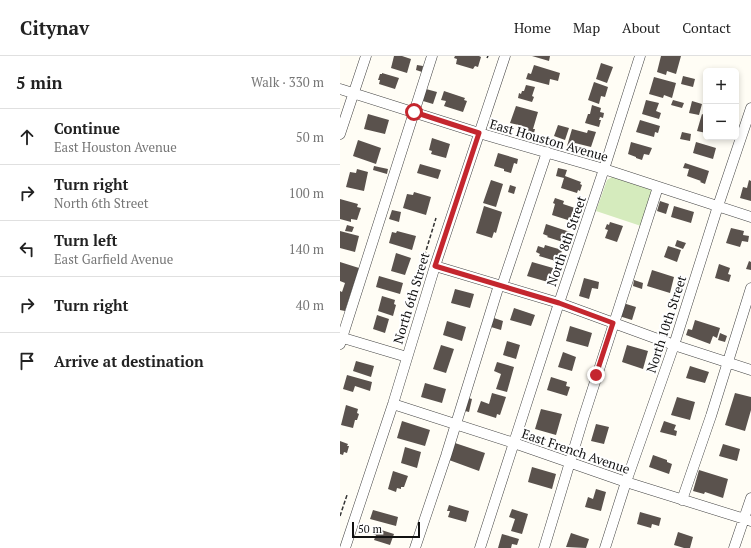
<!DOCTYPE html>
<meta charset="utf-8">
<style>
body{margin:0;font-family:"PT Serif",serif;background:#f6f6f6;color:#222}
.controls{position:absolute;right:12px;top:12px;display:grid;overflow:hidden;border-radius:6px;box-shadow:0 2px 6px #0003}
.controls button{width:36px;height:36px;display:grid;place-items:center;padding:0;border:0;border-bottom:1px solid #e0e0e0;background:#fff;color:#222;font:20px sans-serif}
.scale{position:absolute;left:12px;bottom:10px;width:68px;box-sizing:border-box;padding-left:4px;border:2px solid #111;border-top:0;font-size:11px;line-height:14px;white-space:nowrap;color:#111;-webkit-text-stroke:3px #fff;paint-order:stroke}
.stop{position:absolute;width:12px;height:12px;margin:-9px;border:3px solid #c4262e;border-radius:50%;background:#fff}
.stop.end{background:#c4262e;border-color:#fff;box-shadow:0 1px 4px #0008}
.list{margin:0;padding:0;list-style:none}
h2{display:flex;justify-content:space-between;align-items:center;height:52px;margin:0;padding:0 16px;font-size:17px}
h2 small{font-size:13px;font-weight:400;color:#767676}
.list li{display:grid;grid-template-columns:26px 1fr auto;gap:12px;align-items:center;box-sizing:border-box;height:56px;padding:0 16px;border-top:1px solid #e0e0e0}
.list b{display:block;font-size:15px;white-space:nowrap}
.list p{margin:0;font-size:13px;white-space:nowrap;color:#767676}
.list em{font-size:13px;font-style:normal;color:#767676}
.icon{flex:none;width:22px;height:22px;fill:none;stroke:currentColor;stroke-width:2;stroke-linecap:round;stroke-linejoin:round}
.map{position:relative;flex:none;width:411px;height:492px;overflow:hidden}
header{display:flex;align-items:center;gap:24px;box-sizing:border-box;height:56px;padding:0 20px;background:#fff;border-bottom:1px solid #e0e0e0}
header strong{font-size:19px}
nav{display:flex;gap:22px;margin-inline-start:auto;font-size:14px}
main{display:flex}
aside{flex:1;background:#fff}
.map>svg:first-child{display:block}
.green{fill:#d5ebbd}
.building{fill:#5a524d}
.lines{fill:none;stroke-linecap:round;stroke-linejoin:round}
.minor-casing{stroke:#444;stroke-width:11}
.path{stroke:#333;stroke-width:1.5;stroke-dasharray:4 2;stroke-linecap:butt}
.minor{stroke:#fff;stroke-width:10}
.route{stroke:#c4262e;stroke-width:5}
.labels{text-anchor:middle;dominant-baseline:central;stroke-width:4;stroke-linejoin:round;paint-order:stroke}
.street-label{font-size:13px;fill:#111;stroke:#fff}
</style>
<header>
<strong>Citynav</strong>
<nav><a>Home</a><a>Map</a><a>About</a><a>Contact</a></nav>
</header>
<main>
<aside>
<h2>5 min<small>Walk · 330 m</small></h2>
<ul class="list">
<li><svg class="icon" aria-label="ahead" viewBox="0 0 24 24"><path d="M12 20V5M6 11l6-6 6 6"/></svg><div><b>Continue</b><p>East Houston Avenue</p></div><em>50 m</em></li>
<li><svg class="icon" aria-label="right" viewBox="0 0 24 24"><path d="M7 20v-9h11M14 6l5 5-5 5"/></svg><div><b>Turn right</b><p>North 6th Street</p></div><em>100 m</em></li>
<li><svg class="icon" aria-label="left" viewBox="0 0 24 24"><path d="M17 20v-9H6M10 6l-5 5 5 5"/></svg><div><b>Turn left</b><p>East Garfield Avenue</p></div><em>140 m</em></li>
<li><svg class="icon" aria-label="right" viewBox="0 0 24 24"><path d="M7 20v-9h11M14 6l5 5-5 5"/></svg><div><b>Turn right</b></div><em>40 m</em></li>
<li><svg class="icon" aria-label="arrive" viewBox="0 0 24 24"><path d="M6 21V4h12l-3 4 3 4H6"/></svg><div><b>Arrive at destination</b></div></li>
</ul>
</aside>
<div class="map">
<svg width="411" height="492" viewBox="0 0 411 492">
<rect width="100%" height="100%" fill="#fffdf5"/>
<!-- green -->
<path class="green" d="M272,121L315,135L304,171L256,155L267,124Z"/>
<!-- building -->
<path class="building" d="M54,0H62L71,3L67,17L51,12Z
M115,0H139L141,1L138,11L135,10L133,13L116,8L117,3L114,2Z
M192,0H210L209,5Z
M321,0H341L336,18L327,15L326,19L317,16Z
M261,7L273,11L267,27L256,23Z
M77,9L83,10L82,16L76,14Z
M194,9L220,17L218,25L210,23L209,29L186,23L188,17L191,18Z
M42,17L59,22L55,33L39,28L40,24H38L40,18H42Z
M343,20L355,23L353,31L341,28Z
M314,21L336,27L332,42L324,39L323,42L309,38Z
M254,26L268,31L265,41L261,40L259,48L248,44Z
M186,29L195,31L192,40L194,41L192,46L178,42L179,37L181,38L182,35H184Z
M86,33L97,36L93,48L83,45Z
M104,35L125,42L124,44L127,45L123,56L104,50L106,45L101,44Z
M306,44L319,47L316,55L321,57L319,63L302,58Z
M333,44L344,47L342,52L331,49Z
M352,45L362,48L359,59L349,57Z
M252,49L261,52L260,56L264,57L263,62L260,61L259,64H261L259,71L245,67L248,58H250Z
M176,50L198,56L193,73H195L193,81L181,77L183,70L170,67Z
M28,58L49,64L45,78L24,73Z
M362,58L366,60V77L357,75Z
M300,64L320,70L318,77L315,76L314,81L296,76Z
M218,69L229,72L225,84L214,80Z
M232,73L247,77L248,74L256,76L251,91L235,87L234,92L227,90Z
M342,76L351,78L350,85L340,83Z
M92,82L110,88L106,102L91,98L92,95L89,94Z
M18,84L41,92L36,108L13,100Z
M291,86L312,92L309,99L304,98L302,104L296,102V101L288,98Z
M356,86L376,92L373,103L353,97Z
M158,97L178,103L177,108L174,107L171,117L164,115V113L154,110Z
M345,107L369,115L365,128L360,126L361,125L347,120L349,113L343,112Z
M80,108L101,114L98,123L77,117Z
M34,110L48,113L47,118L33,114Z
M218,112L227,114L225,120L241,126L240,128L242,129L240,135L238,134L237,137L221,132L224,122L216,120Z
M17,113L28,116L24,135L6,131L10,116L16,117Z
M151,124L163,128L156,151L143,147Z
M409,124L411,125V145L400,142L403,131L407,132Z
M170,129L176,131L174,138L168,136Z
M74,136L91,141L86,159L63,152L67,138L73,139Z
M215,142L224,145L223,148L238,153L234,166L212,159L215,148L213,147Z
M0,143L18,148L17,151L21,152L17,164L11,163V166L0,163Z
M320,145L329,148L326,158L317,155Z
M144,150L162,156L156,177L154,176L152,182L136,177Z
M334,150L354,156L351,167L331,161Z
M52,154L61,156L59,166L49,163Z
M270,166L283,170L277,186L265,182L268,174L265,173L267,168L269,169Z
M206,168L230,176L226,187L207,181L208,180L203,178Z
M7,169L14,171L12,176L5,175Z
M391,172L404,175L403,179L409,180L408,186L402,185L400,191L386,187Z
M0,175L19,180L15,196L0,192Z
M57,175L76,180L72,194L49,187L52,176L56,177Z
M337,184L346,187L343,193L335,190Z
M205,189L222,194L219,206L199,200L200,198L196,196L198,190L204,192Z
M328,190L341,194L337,206L324,201Z
M56,197L71,202L65,219L51,215Z
M409,205L411,206V214L406,213Z
M0,206L19,212L5,255L0,254V235L2,236L5,227L0,225Z
M192,206L213,212L208,226L187,220Z
M379,208L390,212L388,218L391,219L389,226L375,222Z
M312,214L334,221L330,237L307,230Z
M39,220L63,227L60,238L36,231Z
M244,222L259,226L258,233L252,232L249,243L239,240Z
M294,224L303,227L302,233L293,230Z
M115,233L134,238L130,252L111,247Z
M42,240L55,244L54,248L56,249L53,260L38,255Z
M283,247L296,251L292,264L279,260Z
M174,252L195,259L191,270L170,264Z
M37,259L49,263L45,277L33,273Z
M154,262L163,265L161,274L151,271Z
M355,264L380,272L377,282L373,280L370,288L346,279L348,273L352,274Z
M107,265L126,271L122,285L103,279Z
M230,270L252,277L248,291L226,285Z
M380,277L387,280L385,286L378,284Z
M167,285L180,289L176,303L163,299Z
M101,289L114,293L106,317L93,313Z
M287,289L308,295L303,313L282,306Z
M223,296L236,301L232,315L218,311Z
M16,305L34,310L31,321L13,315Z
M157,306L174,311L167,336L156,333L161,318L154,315Z
M350,310L369,316L365,327L346,322Z
M7,319L32,326L30,335L15,330L13,336L3,333Z
M211,321L227,326L226,330L230,331L227,340L207,334Z
M85,327L106,333L102,347L81,341Z
M152,337L166,341L160,359L157,358L156,362L137,356L141,345L149,348Z
M395,337L411,341V354L405,375L385,369Z
M125,341L132,343L129,356L121,354Z
M337,341L355,346L350,364L331,359Z
M6,349L18,353L17,357L19,358L17,364H15L13,372L1,369Z
M201,353L222,358L216,379L195,373Z
M62,365L90,374L85,390L57,382Z
M324,365L336,369L334,374L337,375L336,380L320,376Z
M256,368L269,371L264,388L251,385Z
M0,385L8,388L7,390H9L7,397L4,396L3,399L0,398Z
M115,387L145,397L139,415L109,404Z
M383,388L400,393L397,405L379,400Z
M65,391L81,396L77,412L61,407Z
M313,399L327,404V406L332,408L329,418L309,411Z
M192,411L216,418L212,433L188,426Z
M359,414L388,423L383,442L365,436L364,438L353,435Z
M53,415L68,420L64,431H61V433L57,432L56,436L48,433Z
M256,433L266,436L261,455L245,451L248,441L253,443Z
M109,449L129,455L126,466L108,461L110,455H107Z
M172,453L188,458L182,478L171,475L175,463L169,461Z
M33,454L58,461L56,470L30,463Z
M300,456L321,462L319,470L312,468L311,472L297,468Z
M35,472L54,478L50,489L34,484L36,479L33,478Z
M338,476L353,481L350,492H344L334,489Z
M231,477L249,483L246,492L226,491Z
M162,478L179,483L177,489L172,488L171,492H158Z"/>
<g class="lines">
<!-- minor casing -->
<g class="minor-casing">
<path id="minor" d="M0,33L139,77L264,113L411,161
M0,78L26,0
M95,210L219,247L334,289L411,314
M162,230L207,96
M0,281L67,301
M0,288L92,0
M53,348L174,387L286,426L411,465
M342,444L371,360L411,232
M5,492L53,348L95,210L165,0
M75,492L106,400L159,229
M140,492L219,247L264,113L300,0
M204,492L243,363L318,131
M265,492L286,426L334,289L378,150L411,52
M394,492L411,442"/>
</g>
<!-- path -->
<path class="path" d="M147,2L148,0
M81,211L96,162
M0,460L7,439"/>
<!-- minor -->
<use href="#minor" class="minor"/>
</g>
<g class="lines">
<!-- route -->
<path class="route" d="M74,56L139,77L95,210L219,247L273,267L256,319"/>
</g>
<g class="labels">
<!-- street labels -->
<g class="street-label">
<text transform="translate(209 84) rotate(16)">East Houston Avenue</text>
<text transform="translate(226 185) rotate(-71)">North 8th Street</text>
<text transform="translate(71 242) rotate(-73)">North 6th Street</text>
<text transform="translate(326 268) rotate(-72)">North 10th Street</text>
<text transform="translate(236 395) rotate(19)">East French Avenue</text>
</g>
</g>
</svg>
<div class="controls">
<button>+</button>
<button>−</button>
</div>
<div class="scale">50 m</div>
<div class="stop" style="left:74px;top:56px"></div>
<div class="stop end" style="left:256px;top:319px"></div>
</div>
</main>
